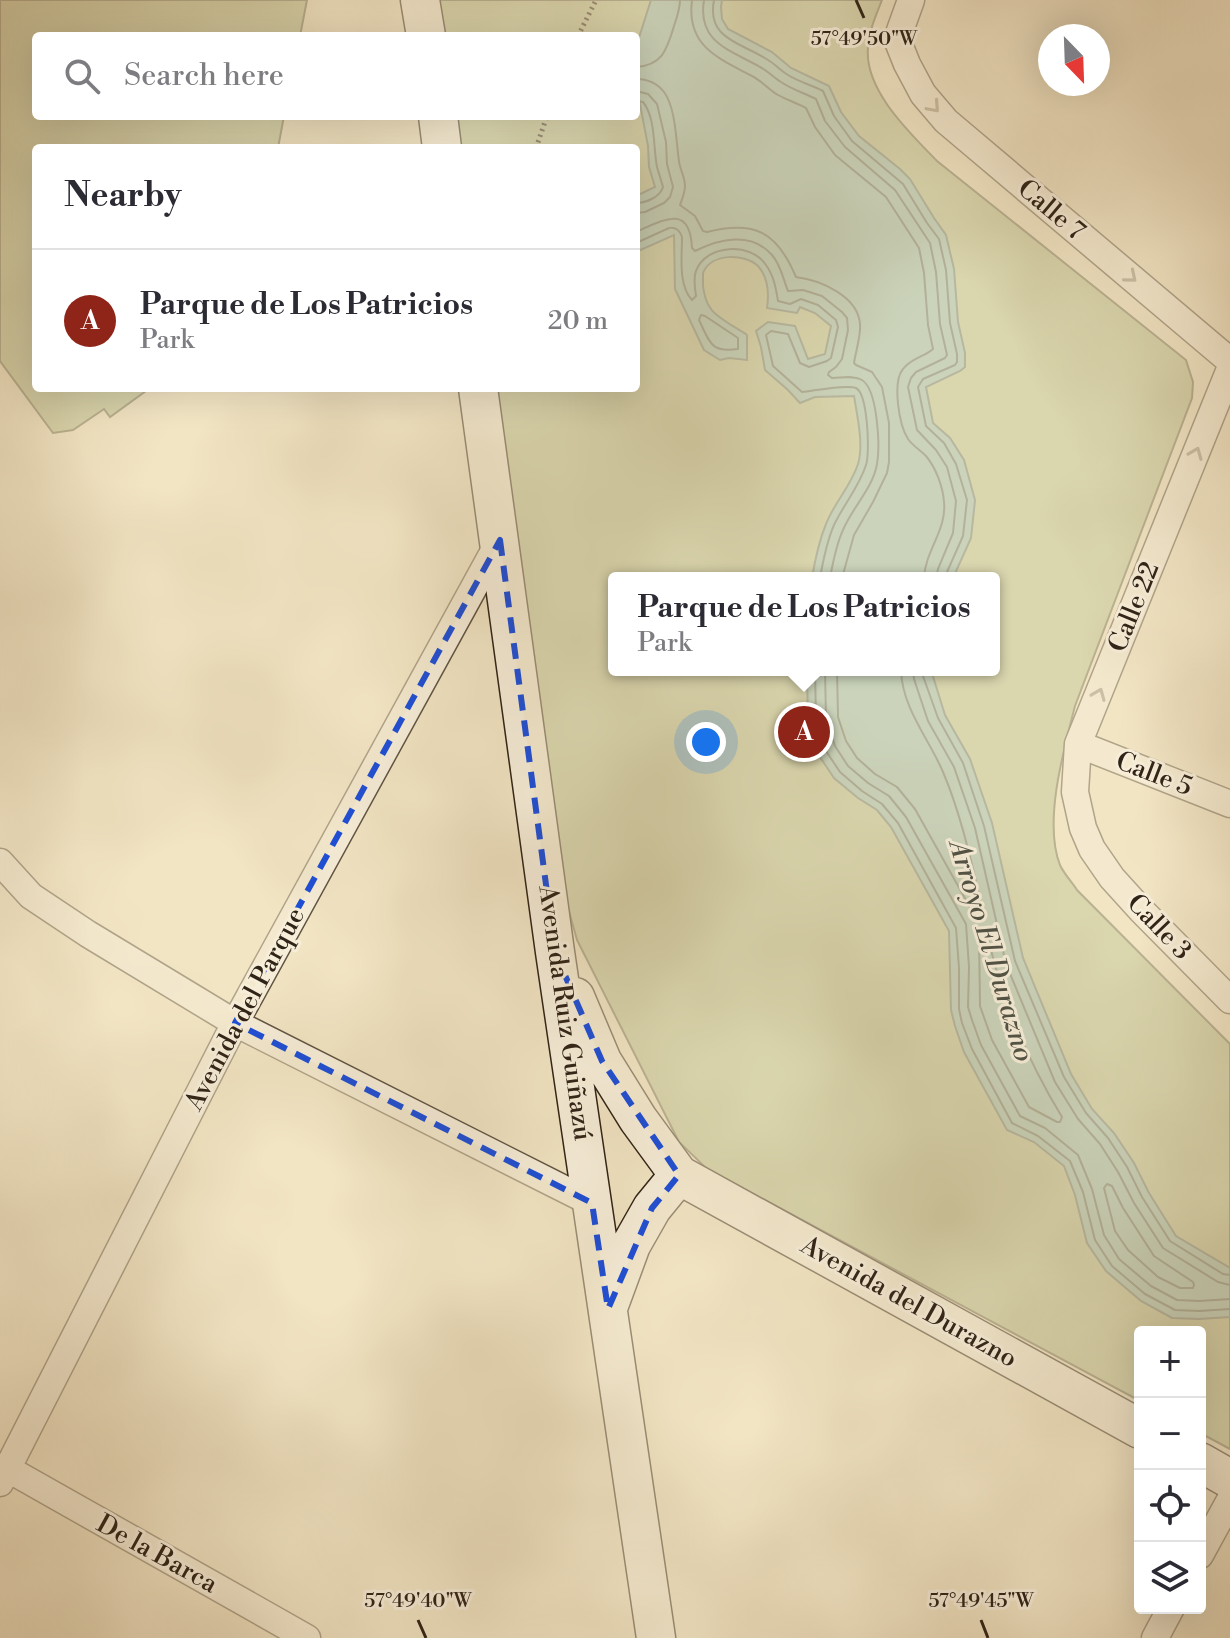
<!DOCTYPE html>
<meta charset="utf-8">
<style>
body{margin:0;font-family:"Libre Bodoni",serif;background:#f2f2f3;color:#2b2b33}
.controls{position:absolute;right:24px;bottom:24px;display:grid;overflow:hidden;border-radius:8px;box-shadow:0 8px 32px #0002}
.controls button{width:72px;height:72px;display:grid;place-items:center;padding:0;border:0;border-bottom:2px solid #e1e1e2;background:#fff;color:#2b2b33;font:40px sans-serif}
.compass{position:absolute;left:1038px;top:24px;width:72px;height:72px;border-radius:50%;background:#fff;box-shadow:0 8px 32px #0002;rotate:157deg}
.you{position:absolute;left:706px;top:742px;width:28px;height:28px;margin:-20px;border:6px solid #fff;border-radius:50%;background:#1a73e8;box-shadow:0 0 0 12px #1a73e833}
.badge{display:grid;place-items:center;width:52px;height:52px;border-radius:50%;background:#8f2418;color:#fff;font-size:26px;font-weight:700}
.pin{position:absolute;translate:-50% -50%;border:4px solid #fff;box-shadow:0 2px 8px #0006}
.popup{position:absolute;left:608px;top:572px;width:392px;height:104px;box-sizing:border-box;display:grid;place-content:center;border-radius:8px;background:#fff;filter:drop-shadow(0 2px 6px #0005);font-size:26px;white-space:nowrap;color:#7c7c81}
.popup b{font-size:30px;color:#2b2b33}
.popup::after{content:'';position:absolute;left:50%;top:100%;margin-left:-16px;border:16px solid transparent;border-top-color:#fff}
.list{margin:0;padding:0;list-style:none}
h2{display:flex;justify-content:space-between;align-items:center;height:104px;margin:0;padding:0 32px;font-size:34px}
h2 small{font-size:26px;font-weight:400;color:#7c7c81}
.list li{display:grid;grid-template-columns:52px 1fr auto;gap:24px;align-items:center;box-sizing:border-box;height:144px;padding:0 32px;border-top:2px solid #e1e1e2}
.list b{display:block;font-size:30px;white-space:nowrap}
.list p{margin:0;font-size:26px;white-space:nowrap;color:#7c7c81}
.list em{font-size:26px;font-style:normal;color:#7c7c81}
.icon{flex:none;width:44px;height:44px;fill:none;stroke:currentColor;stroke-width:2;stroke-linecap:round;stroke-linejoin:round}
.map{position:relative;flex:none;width:1230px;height:1638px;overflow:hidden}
.search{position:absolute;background:#fff;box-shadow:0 8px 32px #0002;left:32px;top:32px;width:608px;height:88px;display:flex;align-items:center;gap:20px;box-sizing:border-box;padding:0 28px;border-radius:8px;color:#7c7c81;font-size:30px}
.panel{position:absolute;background:#fff;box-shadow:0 8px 32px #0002;left:32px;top:144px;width:608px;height:248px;border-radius:8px}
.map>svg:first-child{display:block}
.green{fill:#bdc392;stroke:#767354;stroke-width:2;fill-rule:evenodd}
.water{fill:#9cbfb0;stroke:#718173;stroke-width:2}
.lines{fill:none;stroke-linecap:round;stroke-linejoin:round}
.shore{stroke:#667164;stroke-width:2}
.minor-casing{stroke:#605442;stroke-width:29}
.secondary-casing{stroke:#302317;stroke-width:41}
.path{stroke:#302317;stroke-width:5;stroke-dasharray:2 4;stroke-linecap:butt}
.minor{stroke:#f7eed9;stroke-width:26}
.secondary{stroke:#f7eed9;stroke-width:38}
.oneway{stroke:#9d9382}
.marked{fill:none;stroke:#1d4ed8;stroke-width:6;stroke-dasharray:16 10;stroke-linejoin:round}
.ticks{fill:none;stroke:#302317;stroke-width:3}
.labels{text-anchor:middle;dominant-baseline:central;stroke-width:6;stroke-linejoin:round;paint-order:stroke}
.street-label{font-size:26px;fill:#302317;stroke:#f7eed9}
.water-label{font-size:28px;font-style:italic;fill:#505245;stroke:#f7eed9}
.ticks-label{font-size:20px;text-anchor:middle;fill:#302317;stroke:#f7eed9;stroke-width:6;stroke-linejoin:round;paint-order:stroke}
</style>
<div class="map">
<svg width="1230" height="1638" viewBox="0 0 1230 1638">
<rect width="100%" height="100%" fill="#f2e5c4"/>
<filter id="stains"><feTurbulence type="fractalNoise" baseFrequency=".0025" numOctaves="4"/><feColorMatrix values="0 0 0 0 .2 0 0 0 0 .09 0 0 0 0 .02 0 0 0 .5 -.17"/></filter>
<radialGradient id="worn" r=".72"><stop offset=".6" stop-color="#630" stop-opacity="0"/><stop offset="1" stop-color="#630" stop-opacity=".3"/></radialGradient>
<!-- green -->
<path class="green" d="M0,0H307L300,36H36V116H284L278,148H36V388H150L110,417L104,409L73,430L53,433L0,361Z
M437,0H882C876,15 869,31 868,48C864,90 910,133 937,161L1186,360L1193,382L1192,398L1075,706C1064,749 1043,822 1060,865C1064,874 1072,882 1077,890L1230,1044V1449L1200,1433V1332H1140V1401L707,1169L679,1142L577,940L560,879L492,388H636V148H458L454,116H636V36H442ZM614,578H994V670H614Z"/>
<!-- water -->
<path class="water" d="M651,0H722L721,7L722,19L728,29L772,52L791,68L829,86L841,112L859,136L900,169L910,179L934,218L946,235L954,269L958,322L965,353V367L960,371L926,387L933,423L950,438L964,460L975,500L971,538L953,578H812C815,560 819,541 826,524C834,503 851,486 858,464C864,445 857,415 854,396L815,397L800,403L788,390L765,370L761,347L756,331L768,322L795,326L808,359L825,354L831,326L815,313L800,307L797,313L767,308C769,294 768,277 758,266C744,253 711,253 703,273C703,274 703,285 703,286C704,294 706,303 711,309C717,318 737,328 747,335V360L729,358L720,360L704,350L675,289L674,235L636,252V196L655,187L649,167L648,146L636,83V47Z
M807,670H931L945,715L970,759L992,823L1023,958L1071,1074L1092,1109L1114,1133L1134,1163L1149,1193L1176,1236L1230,1268V1317L1199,1319L1172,1318L1141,1301L1106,1271L1087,1243L1075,1195L1064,1166L1034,1142L1007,1130L964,1052L955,1026L951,1010L949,931L891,827L877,810L858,798L834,778L818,754L808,722Z"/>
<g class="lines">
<!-- shore -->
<path class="shore" d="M692,0C686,46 718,58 752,76C762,81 769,90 778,95C787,100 797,103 806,108L815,127L835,155L886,197L919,248L924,273L928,325L933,349C924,357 911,358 903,369C892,382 899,425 908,439C913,446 920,450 926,456C936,468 943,487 944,502C947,530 925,551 924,578
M704,0C697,43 731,50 760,67C768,71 774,78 781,82C791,89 804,93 816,99L825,121L845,147L895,190L930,243L936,272L940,324L947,355L945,358L916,372L911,378L908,387L917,430L936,450L947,467L956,501L953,533L938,569L936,578
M714,0C706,40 743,43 768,60C775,64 781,71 788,75C799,82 812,85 823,91L834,116L852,141L903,184L927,223L939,239L946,270L950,323L957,354V362L955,365L923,379L918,387L926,426L944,443L956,464L967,500L963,536L947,572V578
M636,67C663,65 667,49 674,26C677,17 680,9 680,0
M636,79C647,79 657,83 664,92C676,108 676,142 679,161C680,170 685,177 685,186C685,193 682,199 680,205L695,216L703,231L707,232C755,220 777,232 796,277C820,280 858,296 860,324C861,336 856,350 854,363L856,365L872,372L882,387L889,423V462L887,473L873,502L854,535L842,578
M636,91L648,94L657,104L666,142L667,164L673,187L670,197L664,203L645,212L636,213
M636,101L643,102C656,118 653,148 657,167C659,174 661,180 663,187C660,197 646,203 636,203
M636,232C663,220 690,203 692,248L695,251C719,239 751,231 772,255C781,265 783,279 788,291L803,290L822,296L842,312L847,318L848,330L842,359L836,367L829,372L828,375L832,378C841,378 854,375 862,380C878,390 880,447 877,464C873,488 852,508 843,530C836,545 833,562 830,578
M636,243L669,228C676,227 680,231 682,237C682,257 678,285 692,300L696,296C695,289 693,278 696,271C706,244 751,242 766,265C774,276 776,289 778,301L790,304L801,299L818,305L836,320L838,327L831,358L827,361L809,367L800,363L788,334L771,331L766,335L773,366L802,392C813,391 846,384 856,388C868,394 870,454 866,465C859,487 844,504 834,525C827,541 823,561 820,578
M701,315L705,316L738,338V349C711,353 710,343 699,320Z
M815,670L816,721L826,751L840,772L862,791L882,804L898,823L956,928L959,968V1009L962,1023L972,1049L1012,1123L1038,1136L1070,1161L1083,1192L1095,1240L1112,1266L1145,1294L1175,1310L1199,1311L1230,1309
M825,670L826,719L835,746L848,766L868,783L889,796L906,817L966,924L969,967L968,1007L972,1020L981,1045L1020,1116L1045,1128L1078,1155L1092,1189L1104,1235L1119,1259L1151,1286L1177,1300L1199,1301L1230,1299
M837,670L838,717L846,741L857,758L875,774L897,787L915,809L976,918L981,920L983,915C974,870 961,814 943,772C929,739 902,708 901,670
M913,670L914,679L928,721L954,767L975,828L1006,964L1055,1082L1078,1119L1100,1144L1118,1172L1134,1203L1163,1248L1218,1282L1230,1285
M923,670V676L938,718L963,763L984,826L1015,961L1064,1077L1086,1113L1108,1138L1127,1167L1142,1197L1170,1241L1223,1274L1230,1275
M983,930L987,933C1001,997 1028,1061 1062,1117L1060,1122H1057L1029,1107L992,1040L980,1006L979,934Z
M1107,1184L1112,1186L1123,1208L1154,1256L1193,1282L1194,1285L1193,1288H1180L1158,1277L1128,1250L1115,1231L1104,1188Z"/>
<!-- minor casing -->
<g class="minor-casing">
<path id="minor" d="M911,0L897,39L907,64L923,94L946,121L1230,361
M1230,369L1078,744L1075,792L1083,828L1092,849L1112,878L1141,910L1230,1000
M1078,744L1230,804
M0,862L31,896L88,934L235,1023L592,1203
M8,1469L307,1638
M0,1483L235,1023L500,540
M1200,1555L1230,1500
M1155,1638L1171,1608"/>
</g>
<!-- secondary casing -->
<g class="secondary-casing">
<path id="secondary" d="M420,0L426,36
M438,116L442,148
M478,388L555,952L656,1638
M575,997L602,1061L638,1119L679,1175L1140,1429
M609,1305L631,1245L652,1208L679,1175
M1200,1462L1230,1479"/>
</g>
<!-- path -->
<path class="path" d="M578,36L596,0
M536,148L547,116"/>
<!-- minor -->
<use href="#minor" class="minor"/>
<!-- secondary -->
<use href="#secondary" class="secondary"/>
</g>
<!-- one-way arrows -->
<defs><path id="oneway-chevron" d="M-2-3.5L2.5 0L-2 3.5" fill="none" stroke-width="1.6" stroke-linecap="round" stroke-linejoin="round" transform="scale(2)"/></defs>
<g class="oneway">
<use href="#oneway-chevron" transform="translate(934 107) rotate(48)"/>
<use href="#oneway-chevron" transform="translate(1131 277) rotate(40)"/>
<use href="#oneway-chevron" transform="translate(1196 453) rotate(-68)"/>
<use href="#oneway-chevron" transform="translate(1099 694) rotate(-68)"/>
</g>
<!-- marked area -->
<path d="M0 0H1230V1638H0ZM500,540L555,952L602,1061L679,1175L652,1208L608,1309L592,1203L235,1023Z" fill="#f2e5c4" fill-opacity=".55" fill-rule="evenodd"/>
<path class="marked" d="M500,540L555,952L602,1061L679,1175L652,1208L608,1309L592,1203L235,1023Z"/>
<!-- ticks -->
<path class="ticks" d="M856,0L864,18M418,1620L426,1638M981,1620L988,1638"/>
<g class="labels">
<!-- street labels -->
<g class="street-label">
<text transform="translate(1051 210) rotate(40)">Calle 7</text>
<text transform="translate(1134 607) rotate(-68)">Calle 22</text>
<text transform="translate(1154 774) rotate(21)">Calle 5</text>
<text transform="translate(1159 927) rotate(46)">Calle 3</text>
<text transform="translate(245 1009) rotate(-62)">Avenida del Parque</text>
<text transform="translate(565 1013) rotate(82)">Avenida Ruiz Guiñazú</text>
<text transform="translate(909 1302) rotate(29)">Avenida del Durazno</text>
<text transform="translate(157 1554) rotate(29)">De la Barca</text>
</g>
<!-- water labels -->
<g class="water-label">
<text transform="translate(991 951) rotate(73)">Arroyo El Durazno</text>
</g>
</g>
<g class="ticks-label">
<text x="864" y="45">57°49'50"W</text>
<text x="418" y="1607">57°49'40"W</text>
<text x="981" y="1607">57°49'45"W</text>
</g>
<rect width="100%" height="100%" filter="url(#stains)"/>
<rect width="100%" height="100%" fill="url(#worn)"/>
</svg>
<div class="controls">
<button>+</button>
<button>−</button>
<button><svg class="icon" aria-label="locate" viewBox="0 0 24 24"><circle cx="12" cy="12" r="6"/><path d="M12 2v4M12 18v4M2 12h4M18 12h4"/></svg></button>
<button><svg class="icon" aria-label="layers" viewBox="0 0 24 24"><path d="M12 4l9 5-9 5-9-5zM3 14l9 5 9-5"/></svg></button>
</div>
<svg class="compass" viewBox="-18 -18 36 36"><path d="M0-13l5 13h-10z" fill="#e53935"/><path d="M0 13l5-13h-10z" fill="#7c7c81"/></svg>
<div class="you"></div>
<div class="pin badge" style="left:804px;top:732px">A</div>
<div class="popup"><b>Parque de Los Patricios</b>Park</div>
<div class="search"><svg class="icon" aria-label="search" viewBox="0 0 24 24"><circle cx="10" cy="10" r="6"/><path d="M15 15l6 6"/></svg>Search here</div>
<section class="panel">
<h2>Nearby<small></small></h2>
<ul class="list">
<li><span class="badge">A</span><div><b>Parque de Los Patricios</b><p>Park</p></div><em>20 m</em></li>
</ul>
</section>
</div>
